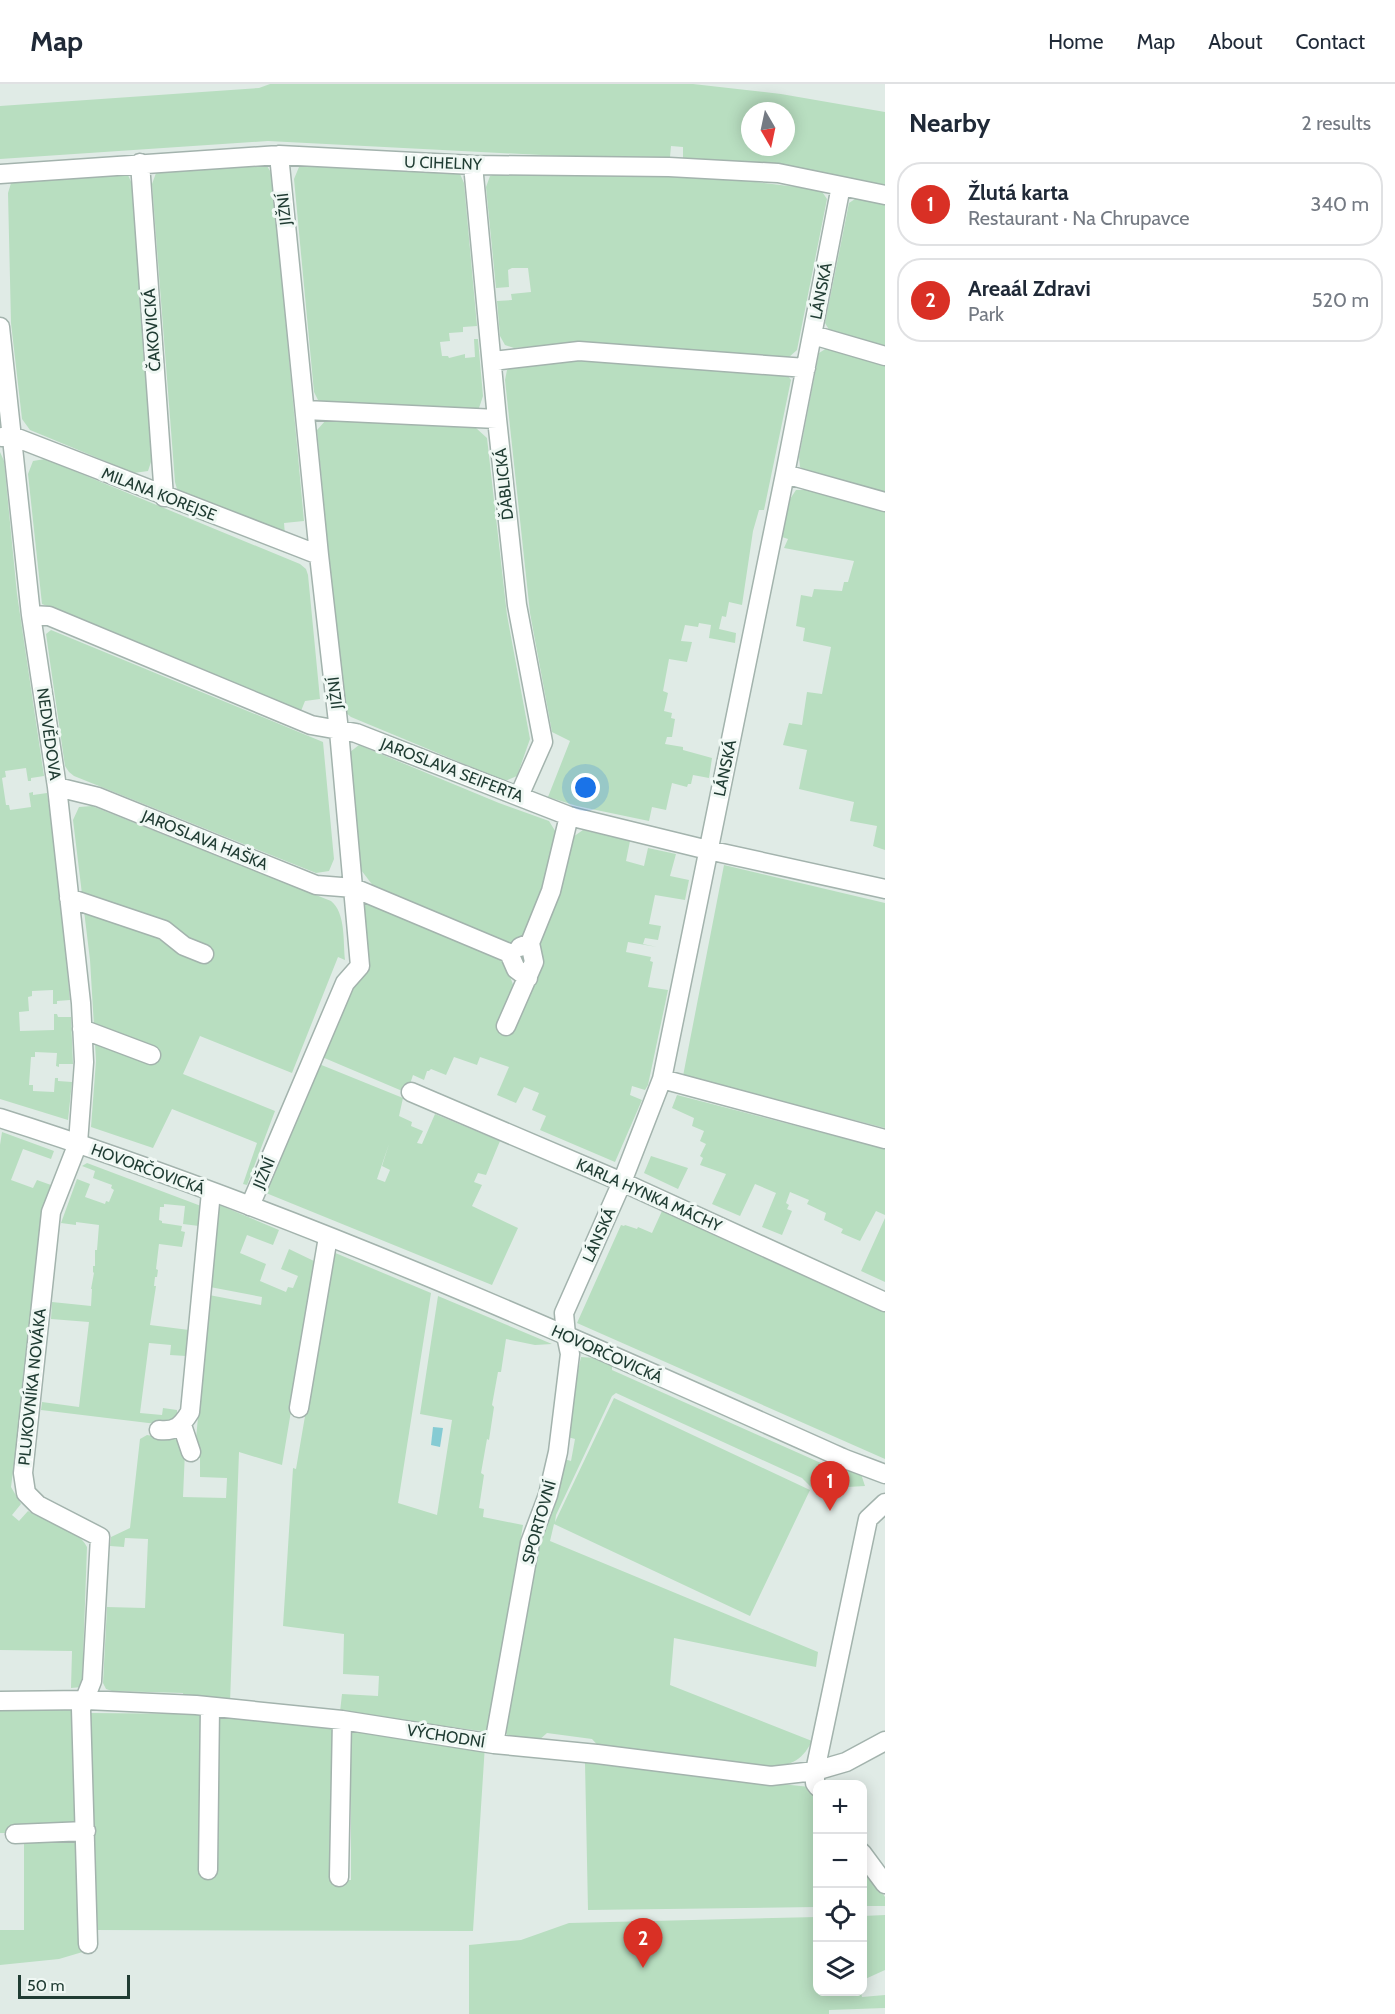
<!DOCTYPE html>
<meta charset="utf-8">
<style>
body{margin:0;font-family:Cabin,sans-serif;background:#f2f2f3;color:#1f2937}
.controls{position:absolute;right:18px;bottom:18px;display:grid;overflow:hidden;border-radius:12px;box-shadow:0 3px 15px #0003}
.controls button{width:54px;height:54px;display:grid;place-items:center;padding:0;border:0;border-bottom:2px solid #e0e1e3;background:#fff;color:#1f2937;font:30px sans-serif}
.compass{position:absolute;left:741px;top:18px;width:54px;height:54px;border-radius:50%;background:#fff;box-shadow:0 3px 15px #0003;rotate:171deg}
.scale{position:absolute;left:18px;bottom:15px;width:112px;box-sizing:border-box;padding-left:6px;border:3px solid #203c33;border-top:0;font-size:16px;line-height:21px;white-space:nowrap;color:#203c33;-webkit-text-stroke:4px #f0f8f4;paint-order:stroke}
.you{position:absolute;left:586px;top:704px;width:21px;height:21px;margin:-15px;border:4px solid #fff;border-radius:50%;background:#1a73e8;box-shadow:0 0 0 9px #1a73e833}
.badge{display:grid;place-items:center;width:39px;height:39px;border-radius:50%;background:#d93025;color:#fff;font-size:20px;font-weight:700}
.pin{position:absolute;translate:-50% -50px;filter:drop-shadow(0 2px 3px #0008)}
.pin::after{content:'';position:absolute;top:32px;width:21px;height:18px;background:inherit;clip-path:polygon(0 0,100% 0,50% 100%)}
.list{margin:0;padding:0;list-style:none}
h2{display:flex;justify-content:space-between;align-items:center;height:78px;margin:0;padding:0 24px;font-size:26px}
h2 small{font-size:20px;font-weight:400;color:#747a83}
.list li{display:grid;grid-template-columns:39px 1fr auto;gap:18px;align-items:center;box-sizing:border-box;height:84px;margin:0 12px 12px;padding:0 12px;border:2px solid #e0e1e3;border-radius:24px}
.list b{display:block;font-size:22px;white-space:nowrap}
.list p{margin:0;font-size:20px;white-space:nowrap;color:#747a83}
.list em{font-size:20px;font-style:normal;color:#747a83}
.icon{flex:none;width:33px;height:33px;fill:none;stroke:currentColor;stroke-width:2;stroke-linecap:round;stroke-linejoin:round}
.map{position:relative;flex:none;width:885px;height:1930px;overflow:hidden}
header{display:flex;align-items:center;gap:36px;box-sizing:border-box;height:84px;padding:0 30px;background:#fff;border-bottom:2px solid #e0e1e3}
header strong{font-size:28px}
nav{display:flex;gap:33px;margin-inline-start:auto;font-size:21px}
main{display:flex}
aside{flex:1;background:#fff}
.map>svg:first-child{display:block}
.green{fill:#b8dec0;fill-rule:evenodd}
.water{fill:#85cbd3}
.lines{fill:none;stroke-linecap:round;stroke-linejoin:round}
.minor-casing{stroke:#a3b3ad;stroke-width:21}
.tertiary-casing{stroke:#a3b3ad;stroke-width:21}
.minor{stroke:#fff;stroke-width:18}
.tertiary{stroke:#fff;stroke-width:18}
.labels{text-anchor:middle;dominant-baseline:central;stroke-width:6;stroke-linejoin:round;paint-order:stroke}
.street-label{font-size:16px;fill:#203c33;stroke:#f0f8f4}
</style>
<header>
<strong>Map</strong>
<nav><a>Home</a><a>Map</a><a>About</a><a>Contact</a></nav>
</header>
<main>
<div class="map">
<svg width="885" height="1930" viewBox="0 0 885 1930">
<rect width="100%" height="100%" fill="#e0ebe6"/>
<!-- green -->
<path class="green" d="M270,0H693L781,10L885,28V102L779,82L683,74V63L671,62L670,73L561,72L268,57L0,75V22L259,4ZM750,27H786V63H750Z
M257,78L267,82L272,90L304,437L284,439L285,451L183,409L177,405L175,398L152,100L156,89L166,85Z
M310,80L450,87L460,90L464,99L477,242L463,243V248L449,249L450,257L440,258L442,272H448L449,274L465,270V274L475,273L474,255H478L483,312L479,324L469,328L327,320L318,316L314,308L294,95L299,83Z
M118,88L128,91L132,100L152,375L148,387L134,389L30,346L22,335L11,239L8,109L11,99L20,94Z
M502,88L562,91V88L716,93L821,106L827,115L797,266L788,274L578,258L514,264L505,261L500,252L497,217L512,216L511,210L531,208L528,184H512L508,186L509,203L496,204L486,103L490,92Z
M858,113L885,119V264L831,249L825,239L849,119Z
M827,264L885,281V411L809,389L800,383L799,373L819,269Z
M578,275L785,288L791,296L764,426H759L753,447L742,521L729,518L726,533L722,532L719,545L736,549L735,559L709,554L711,541L699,539L698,543L685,541L681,557L692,558L687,578L669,575L663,607L668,609L664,627L672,629L671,634L675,635L672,653H667L665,660L683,663V666L712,674L709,694L693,691L691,700H688L687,703L672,699L666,726L652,723L649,737L577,722L548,713L570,657L552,648L530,529L505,296L507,286L514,280Z
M326,336L476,344L487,354L507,531L530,655L517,692L505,697L351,633L345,628L343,622L317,346Z
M0,368L4,377L17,510L44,692L31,694V697H28L26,684L5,687L6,693L2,694L6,721H9L10,726L31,723L29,709L33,708V711L47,709L56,770L70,916L57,917V920H53V906L32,907V912L28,913L29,927L19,928L20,947L54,946V930H57L58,933H71L73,980H59V983L56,982L57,969L35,968V973H31L29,1001H33V1007L54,1008L55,994H58V997L72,998L68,1036L0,1015Z
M45,375L300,480L306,485L308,491L320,615L305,617L301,627L42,520L28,390L33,377Z
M796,406H807L885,427V766L873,762L877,742L850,737L854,718L799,705L807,666L783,661L789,639L802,641L807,608L822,610L831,563L803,557L805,544L796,542L801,511L812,513L814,505L842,507L844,498H848L854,477L784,464L788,455L782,453L790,415Z
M51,546L323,658L334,775L329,787L316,789L74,692L69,688L65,682L46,550Z
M359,661L499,719L549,737L557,750L544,805L523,855L509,860L374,803L358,782L349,689L350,668Z
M92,722L331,817C346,829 343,858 345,876L338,873L292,989L200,952L183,990L275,1027L247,1101L243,1100L257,1059L172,1025L153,1064L91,1043L96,977L94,942L90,876L73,736L79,723Z
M583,746L630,757L626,777L644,782L648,764L676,770L670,792L689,796L685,816L655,811L649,840L661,842L658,856L645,854L643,860L657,863L628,858L626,868L651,873L650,877L653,878L648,903L668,906L648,1001L645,1006L632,1002L630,1011L642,1016L615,1078L540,1046L546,1032L532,1026L539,1009L524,1003L516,1019L497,1011L509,983L480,973L477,981L454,973L446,991L431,985L429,987H427L424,996L413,991L407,1009L322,973L341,928L362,822L370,819L503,874L514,903L513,946L543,876L537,860L570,755Z
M724,781L885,819V1044L683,992Z
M319,980L403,1014L399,1032L412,1038L411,1042L423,1047L417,1059L422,1060L435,1030L500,1057L486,1091L478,1089L474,1098L482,1101L472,1122L518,1144L492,1201L266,1109ZM389,1060L382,1082L390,1086L385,1098L377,1095Z
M677,1011L885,1065V1131L876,1127L860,1157L841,1149L843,1145L824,1136L826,1129L807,1120L809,1116L790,1108L786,1119L789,1121L787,1125L792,1127L782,1151L762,1143L776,1109L755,1100L740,1132L712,1120L726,1090L700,1081L703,1074L700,1072L706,1060L700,1057L704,1047L692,1042L694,1034L672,1024Z
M2,1048L54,1067L51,1075L23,1065L11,1096L33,1104L37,1096L51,1101L11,1403L21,1420L12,1431L19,1437L28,1427C45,1438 77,1443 87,1463L82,1603L71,1604L72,1567L0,1566V1061Z
M651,1072L688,1084L678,1105L644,1089Z
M87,1079L201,1122L199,1142L183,1140L185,1122L164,1120V1123H160L159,1136L162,1137V1139L182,1142L181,1147L185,1148L182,1163L159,1160L156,1185L158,1186L157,1193H155L154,1202H156L150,1241L189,1246L186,1272L170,1271L171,1261L149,1259L140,1329L162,1331L163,1324L177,1326V1333L165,1341L41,1326L42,1318L79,1323L89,1238L51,1235L52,1218L91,1222L92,1205H91L94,1189L93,1188V1182H95V1166H97L99,1141L76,1138V1141L61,1139L77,1095L90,1100L85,1113L105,1120L106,1117L109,1118L114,1106L111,1104L112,1101L93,1094L95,1087L82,1082Z
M217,1120L279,1146L273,1161L247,1151L240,1169L266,1180L260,1197L286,1208L288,1203L293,1204L298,1192L281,1185L289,1165L316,1178L282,1381L239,1368L230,1619L184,1614L183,1609L112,1607L106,1605L103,1599L107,1523L145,1524L148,1455L125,1454L124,1463L110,1462L111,1453L130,1444L140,1355L147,1351L180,1356L185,1367L183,1413L226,1414L227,1394L200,1393V1374L197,1373L196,1355L209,1211L261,1221L262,1213L210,1203Z
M662,1127L885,1227V1375L577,1239L621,1141L624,1142L625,1141L637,1145L638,1143L652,1149Z
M885,1134V1198L861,1187Z
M333,1168L431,1209L398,1419L437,1431L452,1336L420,1330L438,1212L552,1260L535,1261L506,1255L501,1288H498L492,1321L494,1323L489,1356L487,1355L481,1389L484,1391L479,1424L484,1425L483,1433L523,1441L488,1648L340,1628L342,1610L378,1612L379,1592L343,1590L344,1550L283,1542L293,1384L296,1385Z
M581,1273L595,1274L612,1281V1286L839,1387L844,1384L861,1390L865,1402L813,1405L802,1394L616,1309L612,1312L556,1431L555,1438L614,1314L810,1406L750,1532L554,1440L550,1457L818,1568L816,1583L674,1554L670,1601L812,1657C801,1679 789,1681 766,1685L602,1666L592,1655L547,1649L538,1657L508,1653L504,1644L534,1465L561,1374L571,1377L575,1355L564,1352Z
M0,1623L75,1624L76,1740L13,1741L12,1749H0Z
M89,1629L202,1630L203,1790L218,1789V1631L336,1642V1796H351V1643L485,1661L473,1847L92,1846Z
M585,1679L810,1703L817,1713V1823L588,1826Z
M24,1756L83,1757L86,1867L59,1875L0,1881V1846H24Z
M862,1780L885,1813V1822H863Z
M885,1831V1886L863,1896V1832Z
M817,1833L818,1908H861L862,1913L885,1911V1924L829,1926V1930H469V1861L521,1856L569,1839Z"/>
<!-- water -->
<path class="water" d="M433,1343L443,1344L440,1363L431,1361Z"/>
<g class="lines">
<!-- minor casing -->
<g class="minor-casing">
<path id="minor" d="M140,79L164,413
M473,81L497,335L517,521L543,658L519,712
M0,90L279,71L473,81L669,83L778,89L885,111
M0,243L31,531L57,703L81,919L84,978L78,1059L51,1128L23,1389L26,1409L38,1421L100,1453L92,1597L81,1625L88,1860
M813,251L885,272
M493,277L579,267L806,284
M305,326L497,335
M2,353L12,352L319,471
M785,390L885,418
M31,531L49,532L311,641L356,649L569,732L708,766L885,805
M57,703L98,713L316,801L354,804L509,869L516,885L528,894
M69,814L164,846L184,862L204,870
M530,859L551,807L569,732
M506,942L534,878L530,859L520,863
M82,945L151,971
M662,995L885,1055
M411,1008L622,1098L885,1218
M250,1122L345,899L360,882L339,647L319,471L279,71
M299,1324L328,1153
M182,1341L191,1368
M159,1346C176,1348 182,1341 190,1328L211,1108
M0,1617L86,1616L196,1621L342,1636L494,1660L597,1670L771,1692L815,1687L846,1678L885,1657
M494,1660L530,1459L548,1411L558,1368L570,1270L566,1251L564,1229L622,1098L662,995L785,390L841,102
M818,1703L815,1699V1687L868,1435L885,1419
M15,1750L86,1747
M862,1769L885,1800
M208,1786L210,1623
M339,1793L342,1636"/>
</g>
<!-- tertiary casing -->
<g class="tertiary-casing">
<path id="tertiary" d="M0,1034C290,1126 568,1251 845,1375L885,1390"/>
</g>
<!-- minor -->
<use href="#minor" class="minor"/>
<!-- tertiary -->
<use href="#tertiary" class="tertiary"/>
</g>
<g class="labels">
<!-- street labels -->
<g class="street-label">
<text transform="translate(443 79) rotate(2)">U CIHELNY</text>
<text transform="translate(284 125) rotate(-96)">JIŽNÍ</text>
<text transform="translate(821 207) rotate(-79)">LÁNSKÁ</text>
<text transform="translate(152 246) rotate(-94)">ČAKOVICKÁ</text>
<text transform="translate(504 400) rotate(-96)">ĎÁBLICKÁ</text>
<text transform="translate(159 410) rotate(21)">MILANA KOREJSE</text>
<text transform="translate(335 609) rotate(-97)">JIŽNÍ</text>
<text transform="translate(49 650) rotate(82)">NEDVĚDOVA</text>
<text transform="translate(725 684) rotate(-78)">LÁNSKÁ</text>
<text transform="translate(452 686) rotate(21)">JAROSLAVA SEIFERTA</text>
<text transform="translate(205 756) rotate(22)">JAROSLAVA HAŠKA</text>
<text transform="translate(148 1085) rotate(20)">HOVORČOVICKÁ</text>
<text transform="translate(264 1089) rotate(-67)">JIŽNÍ</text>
<text transform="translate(649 1111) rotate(24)">KARLA HYNKA MÁCHY</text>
<text transform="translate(599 1151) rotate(-66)">LÁNSKÁ</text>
<text transform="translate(607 1270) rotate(24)">HOVORČOVICKÁ</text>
<text transform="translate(32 1303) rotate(-84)">PLUKOVNÍKA NOVÁKA</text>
<text transform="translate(539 1438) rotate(-74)">SPORTOVNÍ</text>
<text transform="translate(446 1652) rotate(9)">VÝCHODNÍ</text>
</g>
</g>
</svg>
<div class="controls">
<button>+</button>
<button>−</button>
<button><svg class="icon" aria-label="locate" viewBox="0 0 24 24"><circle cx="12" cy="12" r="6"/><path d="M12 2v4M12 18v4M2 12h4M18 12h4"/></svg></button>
<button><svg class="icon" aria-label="layers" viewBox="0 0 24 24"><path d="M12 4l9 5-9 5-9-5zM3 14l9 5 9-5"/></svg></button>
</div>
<svg class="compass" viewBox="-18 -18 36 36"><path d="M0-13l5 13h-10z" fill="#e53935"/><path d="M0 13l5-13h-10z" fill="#747a83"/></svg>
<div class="scale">50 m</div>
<div class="you"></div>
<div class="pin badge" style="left:830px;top:1427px">1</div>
<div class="pin badge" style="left:643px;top:1884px">2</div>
</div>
<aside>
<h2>Nearby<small>2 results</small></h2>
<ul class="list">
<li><span class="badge">1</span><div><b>Žlutá karta</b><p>Restaurant · Na Chrupavce</p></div><em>340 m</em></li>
<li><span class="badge">2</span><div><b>Areaál Zdravi</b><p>Park</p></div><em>520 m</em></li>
</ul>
</aside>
</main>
